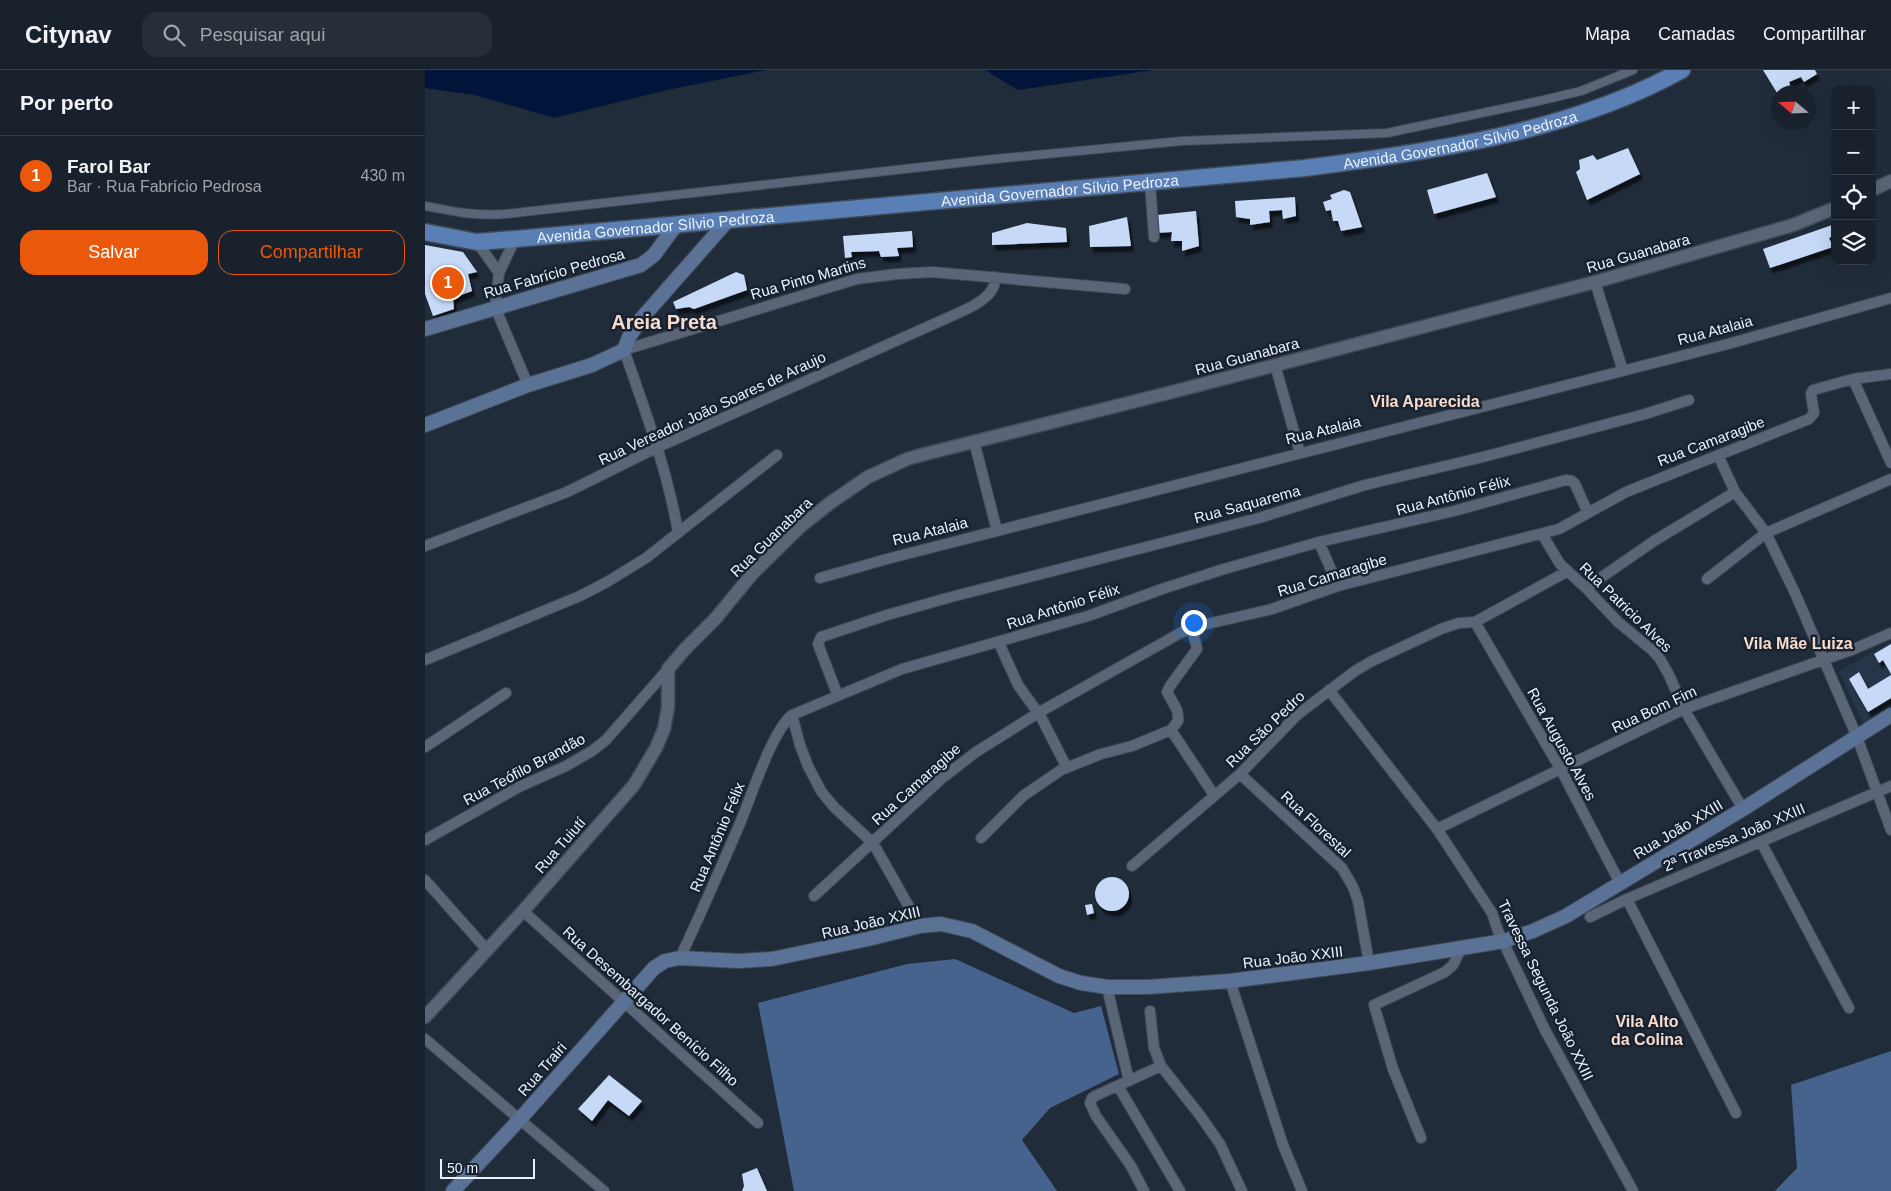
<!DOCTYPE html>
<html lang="pt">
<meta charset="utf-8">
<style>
body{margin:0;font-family:Helvetica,sans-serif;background:#262e38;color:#f1f3f6}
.controls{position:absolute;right:15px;top:15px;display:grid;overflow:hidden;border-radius:10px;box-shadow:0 5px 20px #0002}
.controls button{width:45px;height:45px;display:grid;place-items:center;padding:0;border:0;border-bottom:1px solid #373e48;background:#19212c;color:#f1f3f6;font:25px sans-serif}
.compass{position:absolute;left:1346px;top:15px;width:45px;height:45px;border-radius:50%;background:#19212c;box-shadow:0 5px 20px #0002;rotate:289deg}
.scale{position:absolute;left:15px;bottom:12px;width:95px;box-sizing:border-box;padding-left:5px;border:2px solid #ebf2fd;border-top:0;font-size:14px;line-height:18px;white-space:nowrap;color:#ebf2fd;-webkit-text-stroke:4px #172231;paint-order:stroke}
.you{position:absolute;left:768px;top:552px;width:18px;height:18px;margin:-12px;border:4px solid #fff;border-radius:50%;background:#1a73e8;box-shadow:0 0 0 8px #1a73e833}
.badge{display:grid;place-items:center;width:32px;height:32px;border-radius:50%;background:#ea580c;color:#fff;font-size:16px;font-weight:700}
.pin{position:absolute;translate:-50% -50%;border:2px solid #fff;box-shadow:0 1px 5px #0006}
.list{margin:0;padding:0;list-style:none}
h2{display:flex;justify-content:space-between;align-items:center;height:65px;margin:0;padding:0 20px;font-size:21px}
h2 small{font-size:16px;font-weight:400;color:#9fa3a9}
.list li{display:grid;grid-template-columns:32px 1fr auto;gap:15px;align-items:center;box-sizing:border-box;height:80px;padding:0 20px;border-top:1px solid #373e48}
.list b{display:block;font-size:19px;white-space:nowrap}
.list p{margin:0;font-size:16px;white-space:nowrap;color:#9fa3a9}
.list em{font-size:16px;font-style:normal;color:#9fa3a9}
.actions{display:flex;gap:10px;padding:15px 20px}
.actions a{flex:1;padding:11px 0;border:1px solid #ea580c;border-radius:15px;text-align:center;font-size:18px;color:#ea580c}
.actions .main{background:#ea580c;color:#fff}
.icon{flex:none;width:28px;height:28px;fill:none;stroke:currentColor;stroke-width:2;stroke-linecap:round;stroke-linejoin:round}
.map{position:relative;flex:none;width:1466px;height:1121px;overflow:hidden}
header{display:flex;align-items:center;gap:30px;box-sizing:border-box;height:70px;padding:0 25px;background:#19212c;border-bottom:1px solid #373e48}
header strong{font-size:24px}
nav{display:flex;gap:28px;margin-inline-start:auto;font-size:18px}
.search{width:350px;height:45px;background:#262e38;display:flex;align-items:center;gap:12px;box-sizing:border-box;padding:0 18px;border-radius:15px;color:#9fa3a9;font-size:19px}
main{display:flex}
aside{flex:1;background:#19212c}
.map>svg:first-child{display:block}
.built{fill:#263549}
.forest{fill:#46638d}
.water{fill:#001539}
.building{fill:#c6daf7;filter:url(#shadow)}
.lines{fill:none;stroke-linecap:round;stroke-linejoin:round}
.pedestrian-casing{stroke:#404957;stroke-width:10}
.minor-casing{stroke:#404957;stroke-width:12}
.tertiary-casing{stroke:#404957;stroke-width:15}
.secondary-casing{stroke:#404957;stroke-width:16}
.primary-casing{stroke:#404957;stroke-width:19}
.pedestrian{stroke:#5a6678;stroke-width:8}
.minor{stroke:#5a6678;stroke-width:10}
.tertiary{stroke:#5a6678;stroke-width:12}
.secondary{stroke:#5a7296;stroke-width:14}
.primary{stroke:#597fb5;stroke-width:16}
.labels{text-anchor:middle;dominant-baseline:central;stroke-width:5;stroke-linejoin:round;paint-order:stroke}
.street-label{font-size:15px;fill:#ebf2fd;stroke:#172231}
.neighbourhood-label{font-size:16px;font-weight:bold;fill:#f9dbcc;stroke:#172231}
.district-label{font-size:20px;font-weight:bold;fill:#f9dbcc;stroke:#172231}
</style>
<header>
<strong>Citynav</strong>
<div class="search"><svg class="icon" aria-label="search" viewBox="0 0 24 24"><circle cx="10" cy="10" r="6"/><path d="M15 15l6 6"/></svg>Pesquisar aqui</div>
<nav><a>Mapa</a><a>Camadas</a><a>Compartilhar</a></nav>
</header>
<main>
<aside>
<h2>Por perto<small></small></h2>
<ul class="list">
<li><span class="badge">1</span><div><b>Farol Bar</b><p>Bar · Rua Fabrício Pedrosa</p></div><em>430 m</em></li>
</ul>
<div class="actions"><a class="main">Salvar</a><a>Compartilhar</a></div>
</aside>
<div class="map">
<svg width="1466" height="1121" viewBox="0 0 1466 1121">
<defs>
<filter id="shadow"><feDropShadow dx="3" dy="5.5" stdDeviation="1" flood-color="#0009"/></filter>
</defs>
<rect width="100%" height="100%" fill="#212c3b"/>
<!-- built -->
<path class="built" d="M1466,572V639L1439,655L1414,601Z"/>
<!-- forest -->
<path class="forest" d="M530,889L649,943L676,936L694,1004L625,1038L597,1070L632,1121H369L333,933L482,894Z
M1466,981V1121H1350L1372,1098L1366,1015Z"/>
<!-- water -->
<path class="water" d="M0,0H342L242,20L129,48L50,25L0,18Z
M560,0H729L593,20Z"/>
<!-- building -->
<path class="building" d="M1338,0H1390L1392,4L1379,12L1376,7L1364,12L1366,18L1354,22V26Z
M1203,78L1215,104L1162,130L1151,102L1155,99L1154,90L1168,85L1172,90Z
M1062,103L1071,127L1009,144L1002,120Z
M919,120L925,122L937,157L916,161L913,151H908L906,140L901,141L898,132L907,129L905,125Z
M870,127L871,146L858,149L857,140L844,141L845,152L825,155V149L811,147L810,131Z
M771,141L774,176L757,181V171H746L747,162L731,163L732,145Z
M702,147L706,176L665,177L664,156Z
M602,153L641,158L642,172L567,175V163Z
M1410,154V165L1404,168L1408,177L1345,198L1338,179Z
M487,161L488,177L472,178L474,186L456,187L454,181L426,182L427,187L420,188L418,166Z
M0,175L38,182L52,202L43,204L47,221L28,228L29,239L8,246L0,224Z
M311,202L319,205L322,220L269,239L264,237L251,239L248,232Z
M1466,574V604L1458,590L1454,593L1449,584Z
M1434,602L1443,619L1466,605V628L1443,642L1424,609Z
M670 824a17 17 0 1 1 34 0a17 17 0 1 1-34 0Z
M667,834L669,843L662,845L660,835Z
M184,1005L217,1031L204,1046L183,1030L167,1051L153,1039Z
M332,1098L342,1121H317L319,1116L317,1104Z"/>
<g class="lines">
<!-- pedestrian casing -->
<g class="pedestrian-casing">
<path id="pedestrian" d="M0,136C29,142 50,146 80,144L560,90L757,71L962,63L1114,31L1156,21L1208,0"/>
</g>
<!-- minor casing -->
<g class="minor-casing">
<path id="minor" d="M725,113L729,167
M90,169L74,203L70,237L103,315
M52,172L74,203
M1170,212L1198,301
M850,295L875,383
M1428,309L1466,393
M549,371L572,461
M1293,385L1310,422L1341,463L1370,523L1432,667L1466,760
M253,462C242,399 220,340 199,280L402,218L432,209L472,204L507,202L700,219
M1117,464L1135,494L1161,518L1193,552L1227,580L1235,589L1244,605L1259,639L1318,739
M894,472L913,516
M0,476L142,422L233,377L529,245C544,238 572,227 570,207
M395,508L462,489L1303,274L1466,228
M1282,509L1341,463L1466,409
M1161,518L1229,471L1310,422
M1050,552L1136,700L1195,813
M574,573L593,615L616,647L642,698
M0,590L155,526L182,512L221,488L352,385
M904,620L1012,759L1067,843L1073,861L1120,960L1208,1121
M413,626L393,574L396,567L462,545L526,527L834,448L940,415L1058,387L1220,344L1264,330
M367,645L375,675L383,696L396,721L409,737L448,773L495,856
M746,660L789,725
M0,677L81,623
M815,704L917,798L928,817L933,831L944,893
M1012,759L1259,639L1429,579L1466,563
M556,768L598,726L636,700L676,684L707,676L746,660L753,651V646L752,640L742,622L745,616L772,579L767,558
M0,770L94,717L141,696L167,681L181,670L243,599
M1336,772L1424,938
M707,796L815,704L872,645L930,601L947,591L1016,559L1034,553L1050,552L1143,501
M0,810L62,880
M389,826L516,709L551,682L613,643L757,562L773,556L847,539L913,516L1134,459L1201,422L1384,349L1389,343L1386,324L1388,320L1428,309L1466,304
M1202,829L1311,1043
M98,841L333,1053
M1165,847L1202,829L1466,716
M255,888C275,845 294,802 313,758C325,731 346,662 367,645L477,599L663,546L737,519L799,499L894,472L1029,441L1141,410L1147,411L1150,414L1163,443
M805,911L858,1075L877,1121
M682,917L704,1011
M725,941L729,978L736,996L774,1044L795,1074L817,1121
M0,969L179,1121
M693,1016L755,1121
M996,1068L968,999L949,935L1020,902L1028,895L1036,879
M719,1121L706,1096L671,1046L665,1033L667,1028L670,1026L736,996"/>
</g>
<!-- tertiary casing -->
<g class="tertiary-casing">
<path id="tertiary" d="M1447,120L1466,111
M0,947L98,841L209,715L231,678L239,659L243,637V599L261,578L291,548L327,504L376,456L405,433L443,407L482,389L500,384L755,320L1170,212L1368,155L1410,138"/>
</g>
<!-- secondary casing -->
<g class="secondary-casing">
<path id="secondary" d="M0,259L216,195L229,185L251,155
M0,355L103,315L167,295L199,280L204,267L216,249L304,149
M28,1121L95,1049L229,898L240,891L255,888L314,891L347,889L443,869L495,856L516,854L547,861L634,906L656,913L682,917H723L805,911L944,893L1079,871L1108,861L1141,846L1318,739L1466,645"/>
</g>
<!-- primary casing -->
<g class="primary-casing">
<g id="primary">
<path id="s1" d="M0,162L52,172L90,169L880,98C1005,82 1146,62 1257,0"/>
</g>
</g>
<!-- pedestrian -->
<use href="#pedestrian" class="pedestrian"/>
<!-- minor -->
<use href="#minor" class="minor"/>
<!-- tertiary -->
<use href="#tertiary" class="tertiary"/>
<!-- secondary -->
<use href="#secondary" class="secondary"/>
<!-- primary -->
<use href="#primary" class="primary"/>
</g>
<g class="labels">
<!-- street labels -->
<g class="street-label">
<text stroke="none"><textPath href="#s1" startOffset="1042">Avenida Governador Sílvio Pedroza</textPath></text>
<text stroke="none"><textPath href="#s1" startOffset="638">Avenida Governador Sílvio Pedroza</textPath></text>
<text stroke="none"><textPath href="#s1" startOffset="232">Avenida Governador Sílvio Pedroza</textPath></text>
<text transform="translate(1213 183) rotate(-16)">Rua Guanabara</text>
<text transform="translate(129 203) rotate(-16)">Rua Fabrício Pedrosa</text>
<text transform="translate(383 208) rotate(-16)">Rua Pinto Martins</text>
<text transform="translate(1290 260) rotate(-15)">Rua Atalaia</text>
<text transform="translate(822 286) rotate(-15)">Rua Guanabara</text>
<text transform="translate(287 338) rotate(-25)">Rua Vereador João Soares de Araujo</text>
<text transform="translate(898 360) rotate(-14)">Rua Atalaia</text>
<text transform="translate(1286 371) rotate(-21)">Rua Camaragibe</text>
<text transform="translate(1028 425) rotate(-15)">Rua Antônio Félix</text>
<text transform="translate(822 434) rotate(-15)">Rua Saquarema</text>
<text transform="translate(505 461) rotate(-14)">Rua Atalaia</text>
<text transform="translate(346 467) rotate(-44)">Rua Guanabara</text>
<text transform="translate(907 505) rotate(-17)">Rua Camaragibe</text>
<text transform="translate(638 536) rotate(-18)">Rua Antônio Félix</text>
<text transform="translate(1201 537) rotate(44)">Rua Patricio Alves</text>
<text transform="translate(1229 639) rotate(-25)">Rua Bom Fim</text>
<text transform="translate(840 659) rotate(-44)">Rua São Pedro</text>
<text transform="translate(1137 674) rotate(61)">Rua Augusto Alves</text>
<text transform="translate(99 699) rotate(-28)">Rua Teófilo Brandão</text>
<text transform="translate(491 714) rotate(-42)">Rua Camaragibe</text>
<text transform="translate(891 754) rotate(43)">Rua Florestal</text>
<text transform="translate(1253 759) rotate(-31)">Rua João XXIII</text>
<text transform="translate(292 767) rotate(-67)">Rua Antônio Félix</text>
<text transform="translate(1309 767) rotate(-23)">2ª Travessa João XXIII</text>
<text transform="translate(135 775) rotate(-49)">Rua Tuiutí</text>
<text transform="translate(446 852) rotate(-13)">Rua João XXIII</text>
<text transform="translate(868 887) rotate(-7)">Rua João XXIII</text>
<text transform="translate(1121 920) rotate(64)">Travessa Segunda João XXIII</text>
<text transform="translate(226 936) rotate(42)">Rua Desembargador Benício Filho</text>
<text transform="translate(117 999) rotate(-49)">Rua Trairi</text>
</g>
<!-- neighbourhood labels -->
<g class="neighbourhood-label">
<text x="1000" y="331">Vila Aparecida</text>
<text x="1373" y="573">Vila Mãe Luiza</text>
<text x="1222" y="951">Vila Alto<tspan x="1222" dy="18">da Colina</tspan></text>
</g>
<!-- district labels -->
<g class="district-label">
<text x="239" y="252">Areia Preta</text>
</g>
</g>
</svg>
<div class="controls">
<button>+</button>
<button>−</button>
<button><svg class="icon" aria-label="locate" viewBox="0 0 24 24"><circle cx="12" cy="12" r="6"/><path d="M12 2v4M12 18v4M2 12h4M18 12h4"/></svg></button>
<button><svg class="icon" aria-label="layers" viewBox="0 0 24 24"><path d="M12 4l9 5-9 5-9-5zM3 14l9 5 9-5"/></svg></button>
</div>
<svg class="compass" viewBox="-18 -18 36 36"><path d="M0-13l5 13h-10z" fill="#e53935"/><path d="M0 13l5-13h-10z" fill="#9fa3a9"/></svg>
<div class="scale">50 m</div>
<div class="you"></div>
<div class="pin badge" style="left:23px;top:213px">1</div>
</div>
</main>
